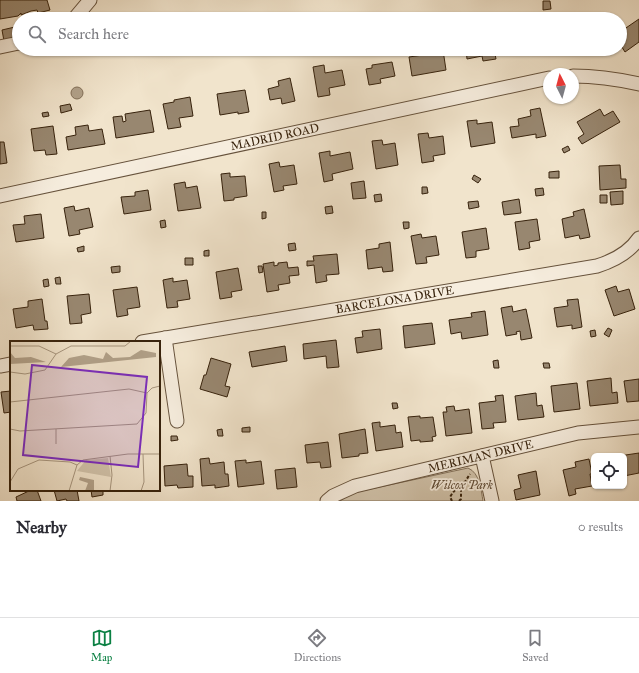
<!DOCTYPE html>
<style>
body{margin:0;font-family:"IM FELL Great Primer",serif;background:#f7f7f7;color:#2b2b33}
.controls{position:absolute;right:12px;bottom:12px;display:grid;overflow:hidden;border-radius:6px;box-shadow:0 1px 3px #0004}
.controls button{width:36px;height:36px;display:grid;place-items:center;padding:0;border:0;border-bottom:1px solid #e1e1e2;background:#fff;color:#2b2b33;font:20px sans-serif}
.compass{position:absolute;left:543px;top:68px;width:36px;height:36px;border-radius:50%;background:#fff;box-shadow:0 1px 3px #0004;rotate:354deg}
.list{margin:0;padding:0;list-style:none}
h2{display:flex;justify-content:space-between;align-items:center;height:52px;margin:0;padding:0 16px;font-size:17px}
h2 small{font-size:13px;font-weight:400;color:#7c7c81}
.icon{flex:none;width:22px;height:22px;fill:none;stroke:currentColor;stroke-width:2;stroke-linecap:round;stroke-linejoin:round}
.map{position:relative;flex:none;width:639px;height:501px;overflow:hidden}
.search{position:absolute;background:#fff;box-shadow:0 1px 3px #0004;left:12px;right:12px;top:12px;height:44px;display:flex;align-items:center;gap:10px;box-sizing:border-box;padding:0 14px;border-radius:22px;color:#7c7c81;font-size:15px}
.sheet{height:116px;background:#fff}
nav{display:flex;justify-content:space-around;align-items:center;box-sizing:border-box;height:56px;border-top:1px solid #e1e1e2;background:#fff;font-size:11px;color:#7c7c81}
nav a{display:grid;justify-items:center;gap:2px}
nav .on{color:#0b8043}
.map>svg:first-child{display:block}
.green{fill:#d1c3ab;stroke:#84725c}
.water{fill:#b2a28b;stroke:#816f58}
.building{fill:#988770;stroke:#37220c}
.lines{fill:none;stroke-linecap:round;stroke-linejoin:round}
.street-casing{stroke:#66523c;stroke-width:15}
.path{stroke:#37220c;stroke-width:2;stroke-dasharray:3 2;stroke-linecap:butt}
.street{stroke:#f6edde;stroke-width:13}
.labels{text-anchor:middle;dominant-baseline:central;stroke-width:3.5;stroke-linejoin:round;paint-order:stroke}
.street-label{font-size:12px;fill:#37220c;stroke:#f6edde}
.park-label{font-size:12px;font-style:italic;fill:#5e4a34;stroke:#f6edde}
.inset-road{fill:none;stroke:#a7967f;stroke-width:1}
.view{fill:#7b2cbf;fill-opacity:0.15;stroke:#7b2cbf;stroke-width:2}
.inset-edge{fill:none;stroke:#37220c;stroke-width:2}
</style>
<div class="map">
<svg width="639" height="501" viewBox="0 0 639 501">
<rect width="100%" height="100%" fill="#f1e4cc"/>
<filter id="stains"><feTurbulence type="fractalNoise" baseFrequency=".005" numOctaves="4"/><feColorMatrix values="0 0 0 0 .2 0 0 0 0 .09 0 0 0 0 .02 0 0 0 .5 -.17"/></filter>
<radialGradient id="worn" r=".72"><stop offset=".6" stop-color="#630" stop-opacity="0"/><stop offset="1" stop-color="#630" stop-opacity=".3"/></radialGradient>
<!-- green -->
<path class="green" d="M468,468C480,473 481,490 483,501H340L352,493Z"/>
<!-- water -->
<path class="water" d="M71 93a6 6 0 1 1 12 0a6 6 0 1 1-12 0Z"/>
<!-- building -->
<path class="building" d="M0,0H47L50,10L38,13L37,10L31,11L21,15V13L18,16L0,19Z
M543,1H550L551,9L543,10Z
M582,16V19H569V17Z
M639,19V42L625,52L620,44V32Z
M19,26V36L4,41L2,30Z
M422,49H431L432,52L443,50L446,70L412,76L409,57L423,55Z
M466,49H494L496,59L483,61L482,56L467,59Z
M392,62L395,76L380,79L381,83L369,85L366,69L372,68V65Z
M324,65L325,73L342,70L345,85L329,88L330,95L318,97L313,67Z
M290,78L295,101L282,104L281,98L270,100L268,89L279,86L278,81Z
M245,90L249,112L238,114V112L220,115L217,94Z
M190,97L193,116L179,118L181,127L168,129L163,104L174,102V100Z
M70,104L72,110L61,113L60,106Z
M540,108L546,136L536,138V134L512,138L510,127L519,126L518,119L531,116L530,110Z
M600,109L604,116L613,111L620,122L582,144L578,138L584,134L577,122Z
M150,110L154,132L116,138L113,117L122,116L123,122L126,121L125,114Z
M48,112L49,116L43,117L42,113Z
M477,120V124L492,122L495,143L471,147L467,121Z
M88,125L89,131L102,129L105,144L68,150L66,137L76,135L75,127Z
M53,126L57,154L46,155L45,150L34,151L31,129Z
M428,133L429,138L443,136L445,154L433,156L434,161L422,163L418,134Z
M382,140L383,145L395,143L398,165L376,169L372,141Z
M0,142H4L7,163L0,164Z
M568,146L570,150L564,153L562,149Z
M330,151V156L350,152L353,169L332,174L333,180L324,182L319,153Z
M279,162L280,167L294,165L297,184L283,186L284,190L274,192L269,164Z
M620,165L621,179H626V188L600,190L599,166Z
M559,171V178H549V172Z
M230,173V177L245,176L247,196L234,198V200L224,201L221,174Z
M474,175L481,179L478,183L472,179Z
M364,181L366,198L353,199L351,183Z
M185,182L186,188L197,186L201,208L178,211L174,184Z
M422,187H427L428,193L422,194Z
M543,188L544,195L536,196L535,189Z
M148,190L151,210L124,214L121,197L135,196V192Z
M623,191V204L611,205L610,192Z
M381,194L382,201L375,202L374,195Z
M600,195H607V203H600Z
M519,199L521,213L504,215L502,202Z
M478,201L479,207L469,209L468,202Z
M74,206L75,211L89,208L93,227L79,230L80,234L69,236L64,208Z
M332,206L333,213L326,214L325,207Z
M584,209L590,237L580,239L579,235L565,238L562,219L574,216L573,212Z
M262,212H266V218L262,219Z
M41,214L44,238L16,242L13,225L25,224L24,216Z
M537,219L540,240L529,242L530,248L519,250L515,222Z
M165,220L166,227L161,228L160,221Z
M403,222H409V228L404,229Z
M486,228L489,249L476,251V257L466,258L462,232Z
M421,234L422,238L436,236L439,255L426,257L427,263L416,264L411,236Z
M390,242L393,271L383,272L382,267L368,269L366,250L379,248V244Z
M295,243L296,250L289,251L288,244Z
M84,246V251L78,252L77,248Z
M209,250V256H204V251Z
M337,254L339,274L326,275L327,281L316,283L314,265L307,266V261H314L313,256Z
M185,258H193V265H185Z
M274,262V266L278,265V263L287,262L288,268L298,267L299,275L289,276L290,283L278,285L279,290L267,292L263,264Z
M120,266V272L112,273L111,267Z
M258,266H262L263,272L259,273Z
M238,268L242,290L231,292L232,297L220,299L216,272Z
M60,277L61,284H56L55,278Z
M173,278V282L187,280L190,299L177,301L178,307L167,308L163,280Z
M48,279L49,286L44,287L43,280Z
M616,286L618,292L629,289L635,309L614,316L605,290Z
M137,287L140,307L127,309L128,315L117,317L113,290Z
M89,294L91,313L81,315L82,323L70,324L67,296Z
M42,299L45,321H47L48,329L34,330L33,325L16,328L13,309L28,307V301Z
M578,299L582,327L572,329V325L557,327L554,308L568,306L567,300Z
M512,306L513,312L526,309L532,338L521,340L520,331L516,332L517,334L506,336L501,308Z
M485,311L488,335L462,339L461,332L451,334L449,320L472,317L471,313Z
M432,323L435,344L405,348L403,326Z
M608,328L612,330L609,337L604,334Z
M380,329L382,349L357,353L355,338L363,337L362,331Z
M595,330L596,336L591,337L590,331Z
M336,340L339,367L327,368L326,356L304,359L303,344Z
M285,346L287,361L252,367L249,352Z
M211,358L231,364L225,386L230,387L227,397L200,389L204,375H206Z
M498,360L499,368H494L493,361Z
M543,363H549L550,368H544Z
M611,378L612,393L617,392L618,403L590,406L587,381Z
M639,379V401L627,402L624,381Z
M577,383L580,409L554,412L551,386Z
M11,391V412L4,413L1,392Z
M536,393L537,406L542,405L544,417L518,420L515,396Z
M503,395L506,422L493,423L494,428L482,429L479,403L496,401L495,396Z
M392,403H397L398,408L393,409Z
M454,406L455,411L469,409L472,433L446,436L443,412H447L446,407Z
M420,416V418L433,417L436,436L432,437L433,441L420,442V440L411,441L408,417Z
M380,422V427L395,425L396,433L401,432L403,447L376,451L372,423Z
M250,427V432H242V428Z
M222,429L223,436H218L217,430Z
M365,429L368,453L359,454V456L342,458L339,434Z
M171,436H177L178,440L171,441Z
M328,442L331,467L321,468L320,462L307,463L305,445Z
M639,453V473L624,476V456H619Z
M209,458L210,464L224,462L225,474H228L229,486L215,488V485L202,486L200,459Z
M589,459L592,474H590L592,486L575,489L576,494L569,496L563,470L576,467L575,462Z
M246,460V463L261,461L264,484L238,487L235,461Z
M187,464L188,476H193V487L178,488L177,485L165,486L164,466Z
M295,468L297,487L277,489L275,470Z
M536,471L540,495L516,500L514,490L521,488L518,475Z
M31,490H37L41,501H17L16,497Z
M54,490H77L79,501H67L66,499L57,501Z
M91,490H112L103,491V495L92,497Z"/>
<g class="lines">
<!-- street casing -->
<g class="street-casing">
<g id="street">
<path d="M74,19L90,0"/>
<path d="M0,47L19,43"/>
<path d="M573,76C596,76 617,79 639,84"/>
<path id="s1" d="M0,196L549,78"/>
<path d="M165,338L177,421"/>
<path id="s2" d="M142,342L597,266C613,261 629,253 639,238"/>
<path d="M0,366L11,364"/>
<path d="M482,456L492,501"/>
<path id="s3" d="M327,501L333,496L355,486L578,433L639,427"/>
</g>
</g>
<!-- path -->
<path class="path" d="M452,501L450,497C453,492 455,489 461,488
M459,501L461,499V488L470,474"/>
<!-- street -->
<use href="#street" class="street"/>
</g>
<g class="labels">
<!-- street labels -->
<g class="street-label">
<text stroke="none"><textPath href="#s1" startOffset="281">MADRID ROAD</textPath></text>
<text stroke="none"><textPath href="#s2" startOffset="256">BARCELONA DRIVE</textPath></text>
<text stroke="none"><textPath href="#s3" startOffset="161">MERIMAN DRIVE</textPath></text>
</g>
<!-- park labels -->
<g class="park-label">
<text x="462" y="485">Wilcox Park</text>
</g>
</g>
<!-- overview -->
<g transform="translate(10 341)">
<rect width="150" height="150" fill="#f1e4cc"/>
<path d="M98,117L101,136L67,130L76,119Z" fill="#d1c3ab"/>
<path d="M131,9L146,12V16L51,26L59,17L74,14L93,18L96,11L103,17L120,16ZM0,11L5,17L21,16L36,21L0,23ZM70,136L84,139V150H75L78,142L69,139Z" fill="#b2a28b"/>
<path class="inset-road" d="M0,5H29L46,13M0,31L15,33L35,29L46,13L61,5H115L121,0M0,61L119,48L137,52M0,88L10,90L127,83L136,72L137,52L142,47L150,45M46,88V103M0,141L8,128L29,119L60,121L67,124M59,150L67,124L73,119L118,113H150M100,150L102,134L100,115M131,150L134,141L133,113"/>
<path class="view" d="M22,24L137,36L128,126L13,114Z"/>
<rect width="150" height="150" class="inset-edge"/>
</g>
<rect width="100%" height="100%" filter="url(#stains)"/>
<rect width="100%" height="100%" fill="url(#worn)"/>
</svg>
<div class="controls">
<button><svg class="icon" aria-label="locate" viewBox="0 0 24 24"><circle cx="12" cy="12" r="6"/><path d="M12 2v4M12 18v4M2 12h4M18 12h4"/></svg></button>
</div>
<svg class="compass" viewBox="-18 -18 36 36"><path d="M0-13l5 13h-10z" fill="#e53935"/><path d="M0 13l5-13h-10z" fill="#7c7c81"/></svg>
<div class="search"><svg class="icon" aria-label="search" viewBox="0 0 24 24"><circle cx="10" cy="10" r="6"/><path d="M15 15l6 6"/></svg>Search here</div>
</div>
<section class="sheet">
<h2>Nearby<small>0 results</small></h2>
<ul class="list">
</ul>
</section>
<nav>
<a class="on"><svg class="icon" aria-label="map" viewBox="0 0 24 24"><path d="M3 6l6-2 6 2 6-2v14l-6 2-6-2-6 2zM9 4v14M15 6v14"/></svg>Map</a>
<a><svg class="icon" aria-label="directions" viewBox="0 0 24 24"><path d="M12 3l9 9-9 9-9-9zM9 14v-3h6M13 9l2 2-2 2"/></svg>Directions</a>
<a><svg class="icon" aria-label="saved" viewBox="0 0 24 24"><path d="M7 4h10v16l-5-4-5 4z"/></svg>Saved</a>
</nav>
